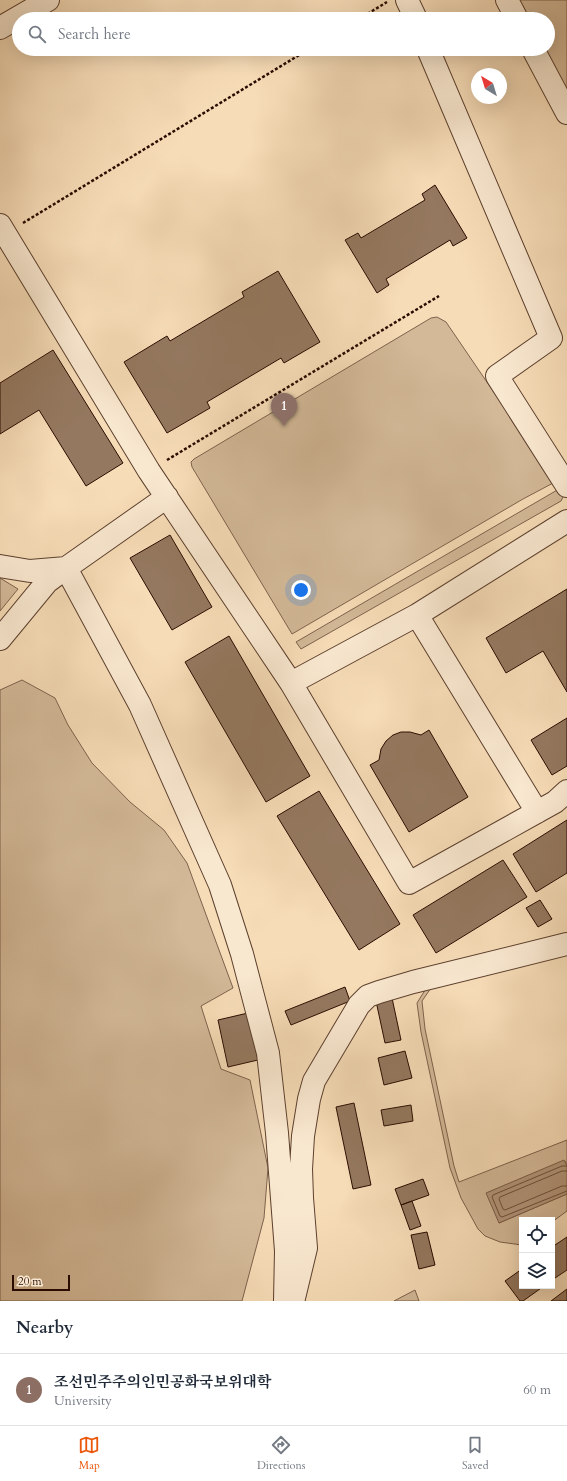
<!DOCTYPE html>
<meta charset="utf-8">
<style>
body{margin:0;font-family:Cardo,"Noto Serif KR",serif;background:#f6f6f7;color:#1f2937}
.controls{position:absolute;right:12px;bottom:12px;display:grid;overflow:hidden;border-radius:0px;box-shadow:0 4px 16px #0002}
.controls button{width:36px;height:36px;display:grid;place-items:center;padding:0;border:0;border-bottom:1px solid #e0e1e3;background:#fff;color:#1f2937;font:20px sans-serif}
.compass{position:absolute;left:471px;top:68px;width:36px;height:36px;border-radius:50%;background:#fff;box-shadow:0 4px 16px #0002;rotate:322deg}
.scale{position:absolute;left:12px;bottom:10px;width:58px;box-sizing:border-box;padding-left:4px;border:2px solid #2a0c00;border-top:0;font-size:11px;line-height:14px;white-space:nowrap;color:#2a0c00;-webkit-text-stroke:3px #f9e8d0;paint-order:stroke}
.you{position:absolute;left:301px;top:590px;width:14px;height:14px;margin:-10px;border:3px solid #fff;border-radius:50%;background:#1a73e8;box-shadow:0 0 0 6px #1a73e833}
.badge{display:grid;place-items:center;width:26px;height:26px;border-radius:50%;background:#ea580c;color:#fff;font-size:13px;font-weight:700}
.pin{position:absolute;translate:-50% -33px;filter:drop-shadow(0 1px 2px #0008)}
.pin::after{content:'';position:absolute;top:21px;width:14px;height:12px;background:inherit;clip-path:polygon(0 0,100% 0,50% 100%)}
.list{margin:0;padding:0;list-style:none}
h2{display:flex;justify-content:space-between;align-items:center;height:52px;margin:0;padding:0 16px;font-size:17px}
h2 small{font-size:13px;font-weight:400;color:#747a83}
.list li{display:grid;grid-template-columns:26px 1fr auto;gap:12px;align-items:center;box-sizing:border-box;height:72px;padding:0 16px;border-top:1px solid #e0e1e3}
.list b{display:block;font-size:15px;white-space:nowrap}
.list p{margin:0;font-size:13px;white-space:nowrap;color:#747a83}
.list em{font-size:13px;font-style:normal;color:#747a83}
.icon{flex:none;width:22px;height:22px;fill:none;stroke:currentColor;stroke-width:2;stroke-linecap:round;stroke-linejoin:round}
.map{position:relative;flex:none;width:567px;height:1301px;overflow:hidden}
.search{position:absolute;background:#fff;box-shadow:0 4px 16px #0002;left:12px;right:12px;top:12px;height:44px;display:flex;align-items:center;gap:10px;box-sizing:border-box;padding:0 14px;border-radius:22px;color:#747a83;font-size:15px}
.sheet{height:124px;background:#fff}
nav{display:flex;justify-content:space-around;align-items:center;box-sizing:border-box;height:56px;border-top:1px solid #e0e1e3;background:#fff;font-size:11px;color:#747a83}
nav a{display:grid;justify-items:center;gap:2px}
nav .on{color:#ea580c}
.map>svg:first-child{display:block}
.green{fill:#d3b998;stroke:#7e624c}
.water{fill:#b19579;stroke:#7b5e49}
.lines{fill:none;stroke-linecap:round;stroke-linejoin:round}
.shore{stroke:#6e503c;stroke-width:1}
.building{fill:#94785f;stroke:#2a0c00}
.minor-casing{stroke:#5d402e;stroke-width:24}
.path{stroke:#2a0c00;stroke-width:2.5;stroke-dasharray:3 2;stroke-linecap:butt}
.minor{stroke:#f9e8d0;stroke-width:22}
</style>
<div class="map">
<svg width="567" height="1301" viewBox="0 0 567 1301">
<rect width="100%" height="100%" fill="#f6dcb7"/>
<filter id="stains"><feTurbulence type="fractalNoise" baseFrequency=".005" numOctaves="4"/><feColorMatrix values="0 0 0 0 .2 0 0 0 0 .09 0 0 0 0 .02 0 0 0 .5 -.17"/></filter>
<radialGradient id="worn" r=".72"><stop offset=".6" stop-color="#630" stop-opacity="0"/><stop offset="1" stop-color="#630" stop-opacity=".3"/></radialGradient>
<!-- green -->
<path class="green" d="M519,0H567V89L545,49H548V19H529Z
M437,317L446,322L555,482L523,499L292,634L192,467L191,462L194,459L431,318Z
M559,489L564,495L561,501L301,649L296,642Z
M0,578L18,589L0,611Z
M22,680L55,698L68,725L92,763L130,802L164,830L187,863L233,988L201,1006L221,1069L250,1080L268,1168L264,1218L242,1301H0V690Z
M427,987L431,988L422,1001L425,1029L454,1166L459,1182L567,1140V1166L565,1161L499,1223L567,1194V1211L552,1222V1220H522V1245L500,1242L485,1236L478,1229L461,1198L450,1168L421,1032L417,1003Z
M415,1290L419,1301H394Z"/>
<!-- water -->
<path class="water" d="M564,1160L567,1166V1194L499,1223L486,1193Z"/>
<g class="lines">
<!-- shore -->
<path class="shore" d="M567,1166H562L493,1195L492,1197L500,1216L502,1217L567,1191
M567,1171H562L500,1197L499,1199L503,1209L505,1210L562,1186H567"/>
</g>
<!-- building -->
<path class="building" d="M435,185L467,238L453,246L450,240L386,279L389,285L377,293L345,240L358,233L361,238L425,200L422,194Z
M278,271L320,342L284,363L281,358L207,402L210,408L167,433L124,362L167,336L170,341L244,297L242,292Z
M53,350L123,463L86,486L39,410L0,434V383Z
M170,535L212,607L172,630L130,558Z
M567,589V692L543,651L506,673L486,638Z
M229,636L310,776L266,802L185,662Z
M567,718V766L552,775L531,740Z
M429,730L468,797L409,832L370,765L379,760L381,749L386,741L393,735L401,732H410L421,735Z
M319,791L400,924L359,950L277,816Z
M567,820V873L536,892L513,854Z
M503,860L527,897L436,953L413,915Z
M540,900L552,919L538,927L526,908Z
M345,987L350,1001L291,1025L285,1011Z
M392,998L401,1040L385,1043L376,1001Z
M248,1013L258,1060L228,1067L218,1020Z
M405,1051L412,1078L384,1085L378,1058Z
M354,1103L371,1185L353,1189L336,1107Z
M411,1105L413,1121L384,1126L381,1110Z
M423,1179L429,1195L401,1205L395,1189Z
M412,1201L421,1226L410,1230L401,1205Z
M427,1232L435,1265L419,1269L411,1235Z
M567,1237V1270L552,1280V1247Z
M522,1269V1286H544L523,1301H520L505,1281Z
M567,1289V1301H551Z"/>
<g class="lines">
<!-- minor casing -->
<g class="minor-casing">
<path id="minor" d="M407,0L416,19
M507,0L517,19
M0,28L48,0
M428,49L551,338L497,376L567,486
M533,49L567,113
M0,225L149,471L291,683L409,883L537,812L555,802L567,791
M0,566L30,571L66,568L167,497
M417,615L537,812
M0,639L47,582L66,568L140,705L220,885L242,954L268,1053L277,1133L286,1251L285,1301
M291,683L417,615L567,521
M294,1298L306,1248L302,1198L301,1169L303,1136L309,1099L314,1081L359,1005L368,996L379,992L413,982L567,944"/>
</g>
<!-- path -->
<path class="path" d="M359,19L387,2
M23,223L309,49
M167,460L439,296"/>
<!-- minor -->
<use href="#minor" class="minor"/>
</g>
<rect width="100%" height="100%" filter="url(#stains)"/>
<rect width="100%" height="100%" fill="url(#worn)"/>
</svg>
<div class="controls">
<button><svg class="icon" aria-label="locate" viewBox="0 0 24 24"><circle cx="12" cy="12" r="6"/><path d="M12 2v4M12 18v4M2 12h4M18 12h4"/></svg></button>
<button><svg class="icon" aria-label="layers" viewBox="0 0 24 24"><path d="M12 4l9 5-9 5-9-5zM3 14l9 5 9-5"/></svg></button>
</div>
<svg class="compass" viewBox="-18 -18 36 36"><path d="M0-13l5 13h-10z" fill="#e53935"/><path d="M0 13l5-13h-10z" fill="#747a83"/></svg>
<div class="scale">20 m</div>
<div class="you"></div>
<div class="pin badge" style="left:284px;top:426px;background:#8d6e63">1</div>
<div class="search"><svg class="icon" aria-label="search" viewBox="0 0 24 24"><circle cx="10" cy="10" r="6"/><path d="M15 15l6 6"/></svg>Search here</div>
</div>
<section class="sheet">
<h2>Nearby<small></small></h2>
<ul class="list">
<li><span class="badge" style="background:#8d6e63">1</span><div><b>조선민주주의인민공화국보위대학</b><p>University</p></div><em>60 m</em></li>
</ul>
</section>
<nav>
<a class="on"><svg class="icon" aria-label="map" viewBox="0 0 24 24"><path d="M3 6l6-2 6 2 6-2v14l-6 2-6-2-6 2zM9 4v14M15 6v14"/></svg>Map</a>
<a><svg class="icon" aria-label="directions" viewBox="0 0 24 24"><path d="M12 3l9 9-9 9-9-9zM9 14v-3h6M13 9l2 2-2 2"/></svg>Directions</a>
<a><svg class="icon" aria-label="saved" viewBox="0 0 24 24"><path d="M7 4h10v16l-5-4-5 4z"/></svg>Saved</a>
</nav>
